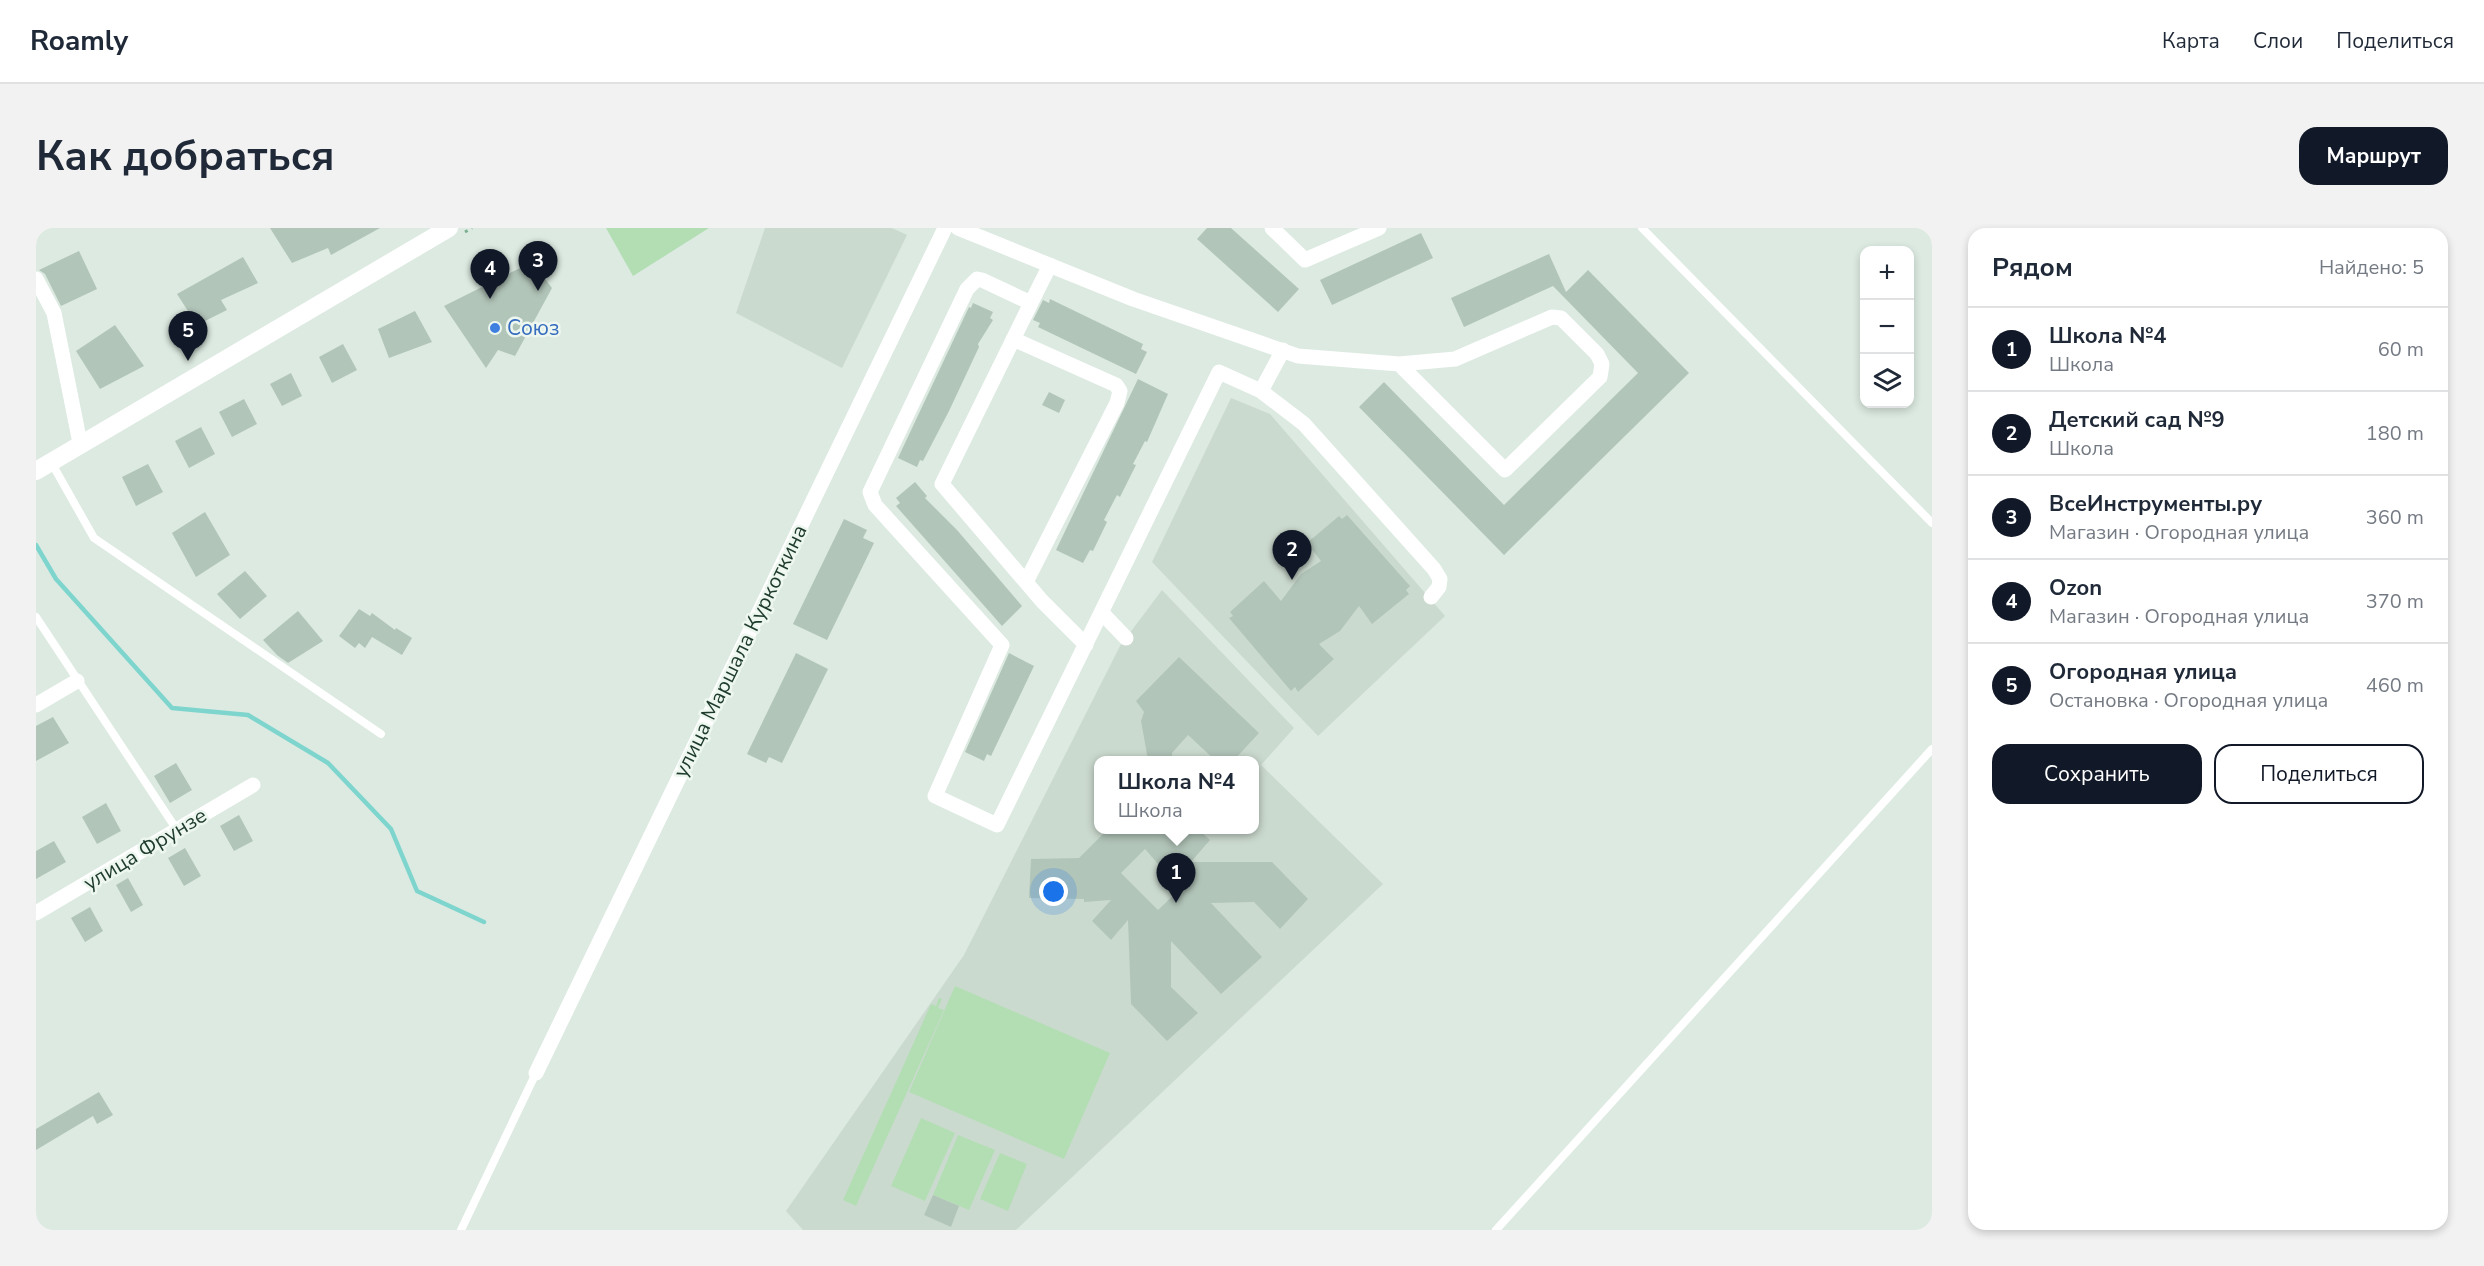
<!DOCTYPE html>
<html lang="ru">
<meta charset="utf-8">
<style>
body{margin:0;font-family:"Nunito Sans",sans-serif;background:#f2f2f3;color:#1f2937}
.controls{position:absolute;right:18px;top:18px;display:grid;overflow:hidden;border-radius:12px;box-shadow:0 3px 9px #0003}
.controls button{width:54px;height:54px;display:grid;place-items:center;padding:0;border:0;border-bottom:2px solid #e0e1e3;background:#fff;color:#1f2937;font:30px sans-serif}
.you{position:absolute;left:1018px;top:664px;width:21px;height:21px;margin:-15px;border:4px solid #fff;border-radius:50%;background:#1a73e8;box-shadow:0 0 0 9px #1a73e833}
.badge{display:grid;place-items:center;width:39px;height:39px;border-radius:50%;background:#111827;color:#fff;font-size:20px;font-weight:700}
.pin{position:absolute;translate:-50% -50px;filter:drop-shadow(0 2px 3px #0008)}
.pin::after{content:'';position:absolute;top:32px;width:21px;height:18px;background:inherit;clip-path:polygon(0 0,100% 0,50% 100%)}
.popup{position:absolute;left:1058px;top:528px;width:165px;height:78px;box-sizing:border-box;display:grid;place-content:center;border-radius:12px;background:#fff;filter:drop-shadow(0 2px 4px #0005);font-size:20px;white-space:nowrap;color:#747a83}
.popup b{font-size:22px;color:#1f2937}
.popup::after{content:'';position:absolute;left:50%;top:100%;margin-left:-12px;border:12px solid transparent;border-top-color:#fff}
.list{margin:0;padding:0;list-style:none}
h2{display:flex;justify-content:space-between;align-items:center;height:78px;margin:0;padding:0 24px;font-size:26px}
h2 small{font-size:20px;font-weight:400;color:#747a83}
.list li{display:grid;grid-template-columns:39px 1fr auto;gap:18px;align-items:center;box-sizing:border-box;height:84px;padding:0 24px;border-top:2px solid #e0e1e3}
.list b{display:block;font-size:22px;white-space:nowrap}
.list p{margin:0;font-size:20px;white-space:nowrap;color:#747a83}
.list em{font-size:20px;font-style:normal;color:#747a83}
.actions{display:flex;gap:12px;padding:18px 24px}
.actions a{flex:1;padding:14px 0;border:2px solid #111827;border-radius:18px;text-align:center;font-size:21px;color:#111827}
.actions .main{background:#111827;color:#fff}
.icon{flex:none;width:33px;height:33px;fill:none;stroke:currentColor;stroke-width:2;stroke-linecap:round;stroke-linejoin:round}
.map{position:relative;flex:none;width:1896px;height:1002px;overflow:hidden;border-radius:18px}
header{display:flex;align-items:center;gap:36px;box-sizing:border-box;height:84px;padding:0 30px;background:#fff;border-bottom:2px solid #e0e1e3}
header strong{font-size:28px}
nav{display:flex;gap:33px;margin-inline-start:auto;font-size:21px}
.intro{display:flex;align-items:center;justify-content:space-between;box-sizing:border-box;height:144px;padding:0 36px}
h1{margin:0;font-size:42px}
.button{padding:15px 27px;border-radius:18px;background:#111827;color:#fff;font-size:21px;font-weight:700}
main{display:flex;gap:36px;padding:0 36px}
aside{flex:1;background:#fff;border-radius:18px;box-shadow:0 3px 9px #0003}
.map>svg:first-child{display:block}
.built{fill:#cbdacf;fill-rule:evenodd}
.green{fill:#b3deb4}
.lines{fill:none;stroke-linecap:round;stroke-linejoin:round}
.stream{stroke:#7ed5ce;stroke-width:4.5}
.building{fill:#b2c5b9;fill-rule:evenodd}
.path{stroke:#7ab192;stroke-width:3;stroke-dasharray:3 4.5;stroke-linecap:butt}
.service{stroke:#fff;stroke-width:8}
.minor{stroke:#fff;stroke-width:15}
.secondary{stroke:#fff;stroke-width:18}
.shop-dot{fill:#3f7fe0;stroke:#edf7ef;stroke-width:2}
.labels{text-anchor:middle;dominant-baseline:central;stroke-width:5;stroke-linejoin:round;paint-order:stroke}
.shop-label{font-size:21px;fill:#366cbe;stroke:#edf7ef;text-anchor:start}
.street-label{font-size:21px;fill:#1d3a2c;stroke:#edf7ef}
</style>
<header>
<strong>Roamly</strong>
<nav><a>Карта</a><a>Слои</a><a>Поделиться</a></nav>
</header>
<div class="intro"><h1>Как добраться</h1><a class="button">Маршрут</a></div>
<main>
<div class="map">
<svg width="1896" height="1002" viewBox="0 0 1896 1002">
<rect width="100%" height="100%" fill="#dceae1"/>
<!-- built -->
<path class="built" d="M729,0H856L871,7L806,140L700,85Z
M1195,170L1234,186L1409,388L1282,508L1116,334Z
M1126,362L1258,500L1225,537L1347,656L980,1002H767L750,983L928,727L1084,418ZM1062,532H1218V602H1062Z"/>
<!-- green -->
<path class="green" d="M570,0H673L597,48Z
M919,758L1074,825L1028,931L873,864Z
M903,770L906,771L902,780L908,782L820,978L807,972L895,776L900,778Z
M885,890L919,905L889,973L855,958Z
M922,907L959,922L933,982L897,967Z
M964,925L991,936L972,983L944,971Z"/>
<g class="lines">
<!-- stream -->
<path class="stream" d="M0,317L20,351L136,480L212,487L292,535L355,601L381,663L448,694"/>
</g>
<!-- building -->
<path class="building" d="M234,0H344L295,27L292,20L256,35Z
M1171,0H1195L1263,61L1242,84L1161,11Z
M1385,5L1397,30L1296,77L1284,52Z
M43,23L61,61L25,78L9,46L3,42Z
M1513,26L1530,64L1552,42L1653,145L1468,327L1323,179L1348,154L1468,277L1602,145L1517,58L1428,99L1415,70Z
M207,29L222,55L185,72L191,82L161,97L141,66Z
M496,34L516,60L479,128L462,122L450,140L408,78Z
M1014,71L1107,116L1105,121L1111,124L1100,146L1002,99L1004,95L997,92L1007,72L1013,75Z
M937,75L957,84L954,90L957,92L942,116L943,119L913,183L887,233L884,232L881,239L862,230L933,79L935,80Z
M379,83L396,114L353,130L342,101Z
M79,97L108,138L64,161L40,123Z
M307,116L321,142L296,155L283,129Z
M255,145L266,168L246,178L234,156Z
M1102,151L1132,166L1111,214L1109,213L1097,236L1100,237L1084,269L1081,267L1068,292L1071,294L1057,323L1054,322L1047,335L1020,322Z
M1013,164L1029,172L1023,185L1006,177Z
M208,171L221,196L196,209L183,184Z
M165,199L179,226L153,240L139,213Z
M112,236L127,264L100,278L86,249Z
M879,254L891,268L889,270L921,302L986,378L966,398L860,278L864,275L860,270Z
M169,284L194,327L160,349L136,305Z
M1311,287L1374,358L1370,362L1373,366L1336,396L1323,378L1304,403L1283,416L1298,431L1262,464L1259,459L1255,463L1193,390L1197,388L1194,384L1228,353L1245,373L1265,346L1285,333L1271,315L1303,288L1306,291Z
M808,291L831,302L827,310L838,315L791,412L757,396Z
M209,343L231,368L204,391L181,366Z
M323,381L334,388L336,385L359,402L360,400L376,410L366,427L336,409L329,420L323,415L319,420L303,408Z
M262,383L287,413L252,435L241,427L227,412Z
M760,425L792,441L746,535L733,529L730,535L711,526Z
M973,425L998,438L955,528L951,526L948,533L929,524Z
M1143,429L1223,505L1198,532H1179L1152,507L1136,525V532H1112L1105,493L1108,484L1100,473Z
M17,489L33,515L0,533V498Z
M140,535L156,562L134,575L118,548Z
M70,575L85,603L61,616L46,589Z
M203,587L217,613L198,623L184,598Z
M1071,602H1163L1174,612L1155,634H1236L1272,671L1244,701L1218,674L1175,675L1226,729L1185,766L1135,713V759L1162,785L1131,813L1095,776L1092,692L1075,712L1056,693L1075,672L1048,674V671L993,670L995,631L1043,630ZM1109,621L1144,661L1122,682L1085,645Z
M18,613L30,634L0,651V623Z
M149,620L165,648L148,658L132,630Z
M92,650L107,677L95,684L80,657Z
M54,679L67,703L49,714L35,690Z
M63,864L77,887L61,896L57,888L0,922V901Z
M897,967L923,978L915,999L888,987Z"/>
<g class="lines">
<!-- path -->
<path class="path" d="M429,4L436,0"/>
<!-- service -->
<path class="service" d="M1606,0L1896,295
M15,234L58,310L345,506
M0,389L141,602
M425,1002L500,845
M1460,1002L1896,521"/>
<!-- minor -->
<path class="minor" d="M922,0L1097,71L1262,128L1363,136L1419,131L1516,89L1525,90L1561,126L1566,136L1564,149L1469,242L1363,136
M1236,0L1269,32L1343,0
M1014,37L995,75L946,52L941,51L931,61L834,264L839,277L966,417L899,568L961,597L1183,144L1225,163L1247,122
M0,51L18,85L44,215
M995,75L906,256L1006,373L1050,417
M977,111L1080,157L1084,163L1081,175L990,354
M1225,163L1268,196L1398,341L1404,351L1403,359L1395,369
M1066,385L1090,410
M0,477L41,453
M0,685L217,557
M500,845L909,0"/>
<!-- secondary -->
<path class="secondary" d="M0,243L413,0"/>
</g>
<!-- markers -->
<circle class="shop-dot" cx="459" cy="100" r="6"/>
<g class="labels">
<!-- shop labels -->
<g class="shop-label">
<text x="471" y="100">Союз</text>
</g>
<!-- street labels -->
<g class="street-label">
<text transform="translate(704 423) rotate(-64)">улица Маршала Куркоткина</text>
<text transform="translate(109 621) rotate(-31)">улица Фрунзе</text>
</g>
</g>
</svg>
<div class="controls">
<button>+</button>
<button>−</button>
<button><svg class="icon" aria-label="layers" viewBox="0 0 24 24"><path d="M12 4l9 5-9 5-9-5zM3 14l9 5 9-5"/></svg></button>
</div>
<div class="you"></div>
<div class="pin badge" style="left:1140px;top:675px">1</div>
<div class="popup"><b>Школа №4</b>Школа</div>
<div class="pin badge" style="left:1256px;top:352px">2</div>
<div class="pin badge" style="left:502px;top:63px">3</div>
<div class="pin badge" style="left:454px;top:71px">4</div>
<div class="pin badge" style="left:152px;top:133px">5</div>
</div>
<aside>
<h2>Рядом<small>Найдено: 5</small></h2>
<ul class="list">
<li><span class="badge">1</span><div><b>Школа №4</b><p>Школа</p></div><em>60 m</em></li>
<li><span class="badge">2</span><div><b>Детский сад №9</b><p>Школа</p></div><em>180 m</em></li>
<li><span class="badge">3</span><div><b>ВсеИнструменты.ру</b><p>Магазин · Огородная улица</p></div><em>360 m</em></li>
<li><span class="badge">4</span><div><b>Ozon</b><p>Магазин · Огородная улица</p></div><em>370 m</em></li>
<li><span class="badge">5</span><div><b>Огородная улица</b><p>Остановка · Огородная улица</p></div><em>460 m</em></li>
</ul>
<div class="actions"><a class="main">Сохранить</a><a>Поделиться</a></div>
</aside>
</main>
